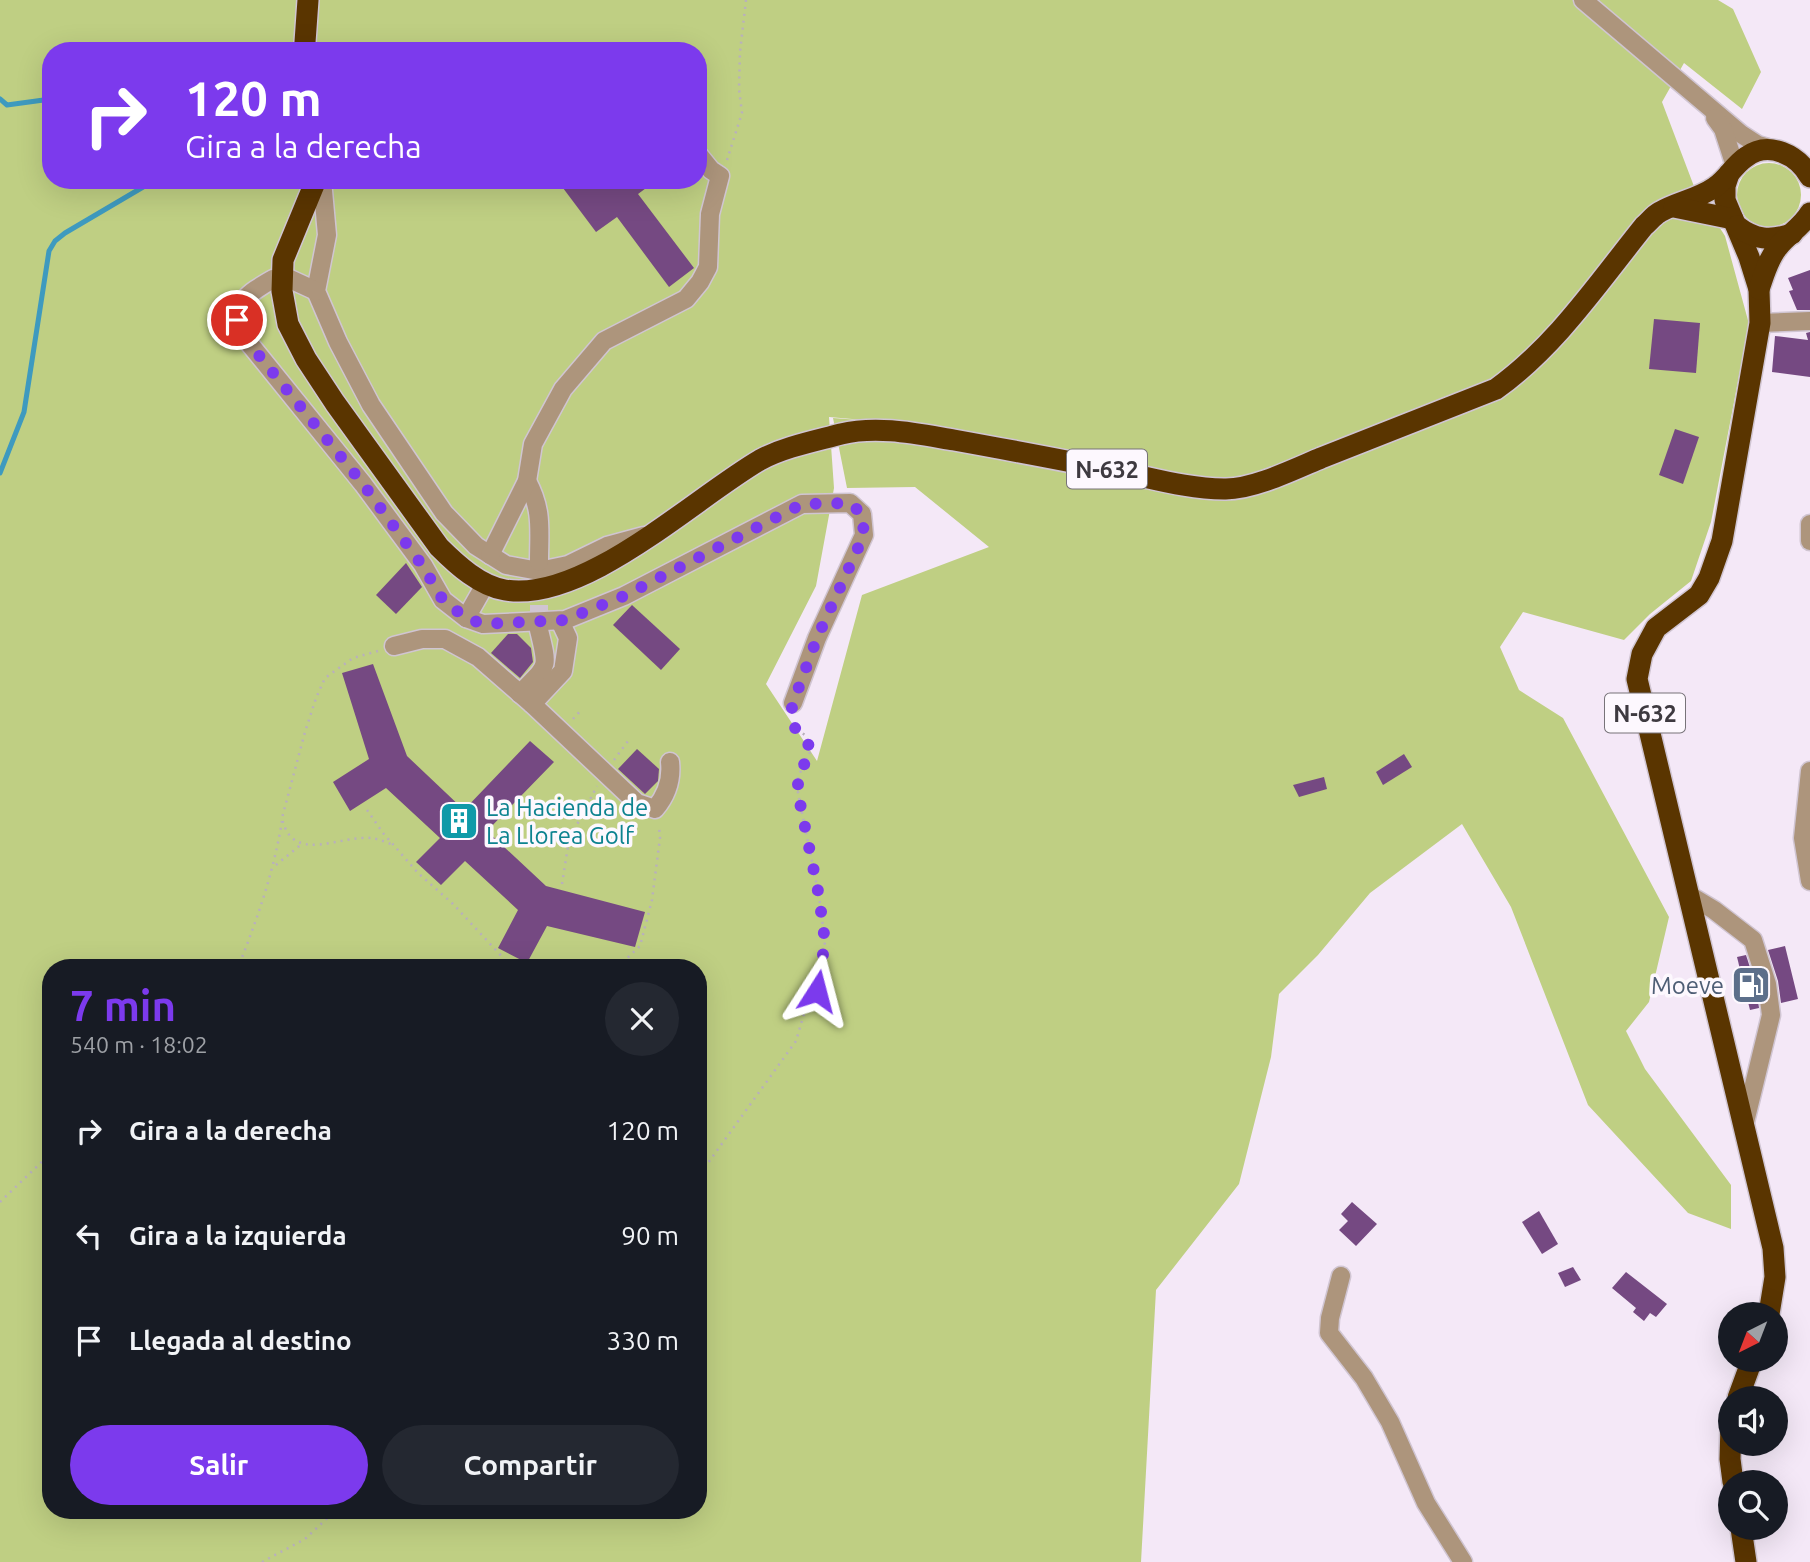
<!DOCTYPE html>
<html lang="es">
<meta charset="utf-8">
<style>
:root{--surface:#171b24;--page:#242831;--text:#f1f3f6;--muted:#9ea1a6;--accent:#7c3aed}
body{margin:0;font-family:Ubuntu,sans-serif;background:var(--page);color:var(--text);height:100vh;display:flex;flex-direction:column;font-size:26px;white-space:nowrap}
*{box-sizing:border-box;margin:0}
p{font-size:23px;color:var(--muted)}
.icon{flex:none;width:38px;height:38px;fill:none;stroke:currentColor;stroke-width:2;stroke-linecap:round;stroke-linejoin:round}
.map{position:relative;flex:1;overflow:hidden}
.details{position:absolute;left:42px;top:959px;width:665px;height:560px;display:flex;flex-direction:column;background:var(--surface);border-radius:28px;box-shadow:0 7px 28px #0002}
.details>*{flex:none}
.guide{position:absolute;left:42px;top:42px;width:665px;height:147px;border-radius:28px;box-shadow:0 7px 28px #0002;background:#7c3aed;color:#fff;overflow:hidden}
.needle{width:46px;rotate:222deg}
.fabs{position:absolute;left:1718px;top:1302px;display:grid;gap:14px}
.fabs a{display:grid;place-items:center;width:70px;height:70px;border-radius:50%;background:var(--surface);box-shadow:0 7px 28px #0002;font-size:35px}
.pin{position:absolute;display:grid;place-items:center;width:60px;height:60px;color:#fff;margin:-30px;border:4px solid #fff;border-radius:50%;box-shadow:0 2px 7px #0007}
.me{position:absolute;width:77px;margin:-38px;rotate:9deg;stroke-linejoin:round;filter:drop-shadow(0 0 5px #0008)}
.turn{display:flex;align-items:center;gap:24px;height:147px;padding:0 28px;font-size:32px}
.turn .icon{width:91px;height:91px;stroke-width:2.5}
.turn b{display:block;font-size:49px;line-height:60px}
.round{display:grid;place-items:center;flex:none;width:74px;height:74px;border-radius:37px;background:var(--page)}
.overview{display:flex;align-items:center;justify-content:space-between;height:119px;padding:0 28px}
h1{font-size:42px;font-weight:600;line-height:52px;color:var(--accent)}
.action{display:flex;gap:14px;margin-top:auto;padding:14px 28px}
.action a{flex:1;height:80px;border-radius:42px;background:var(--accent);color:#fff;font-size:28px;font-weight:600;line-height:80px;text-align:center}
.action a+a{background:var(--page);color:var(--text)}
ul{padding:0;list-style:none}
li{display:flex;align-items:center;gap:21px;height:105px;padding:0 28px}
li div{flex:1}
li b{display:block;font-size:26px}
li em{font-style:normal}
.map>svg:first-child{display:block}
.green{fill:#bfcf83;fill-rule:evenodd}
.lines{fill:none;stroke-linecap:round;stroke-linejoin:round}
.stream{stroke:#3e9abf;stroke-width:5}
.building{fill:#754982}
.minor-tunnel{stroke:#d0c5d2;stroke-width:18;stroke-dasharray:18 9;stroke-linecap:butt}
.minor-casing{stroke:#d0c5d2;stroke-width:21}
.highway-casing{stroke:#d0c5d2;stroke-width:24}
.path{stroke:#b9b0bc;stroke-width:2.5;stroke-dasharray:2 5;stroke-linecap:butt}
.minor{stroke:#ad957c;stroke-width:18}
.highway{stroke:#5a3500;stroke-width:21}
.route{stroke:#7c3aed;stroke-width:12;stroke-dasharray:0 21.6}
.labels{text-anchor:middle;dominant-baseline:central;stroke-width:7;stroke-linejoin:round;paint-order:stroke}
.shield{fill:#fdf8fe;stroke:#777379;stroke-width:2}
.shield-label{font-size:23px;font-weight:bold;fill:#3e3a40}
.culture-label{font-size:24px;fill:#0d838f;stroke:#fdf8fe;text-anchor:start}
.service-label{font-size:24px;fill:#4e5e75;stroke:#fdf8fe;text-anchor:end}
</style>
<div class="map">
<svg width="1810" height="1562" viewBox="0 0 1810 1562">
<rect width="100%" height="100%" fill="#f4e8f7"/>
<g class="green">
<path d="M0,0H1718L1733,9L1761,72L1742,109L1684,63L1662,102L1695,189L1725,236L1749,324L1711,522L1691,581L1650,614L1624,640L1523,612L1500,647L1519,690L1563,718L1669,917L1649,1002L1626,1031L1645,1069L1731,1185V1229L1688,1213L1588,1105L1511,907L1462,824L1370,893L1318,955L1279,994L1271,1057L1239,1184L1156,1290L1141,1562H0ZM51,51H698V180H51ZM829,417L898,423L833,418L847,488L915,487L989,547L862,595L817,761L766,684L816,586L834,488ZM51,968H698V1510H51Z"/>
<circle cx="1769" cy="195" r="32"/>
</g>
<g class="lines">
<g class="stream">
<polyline points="0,99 7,105 51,99"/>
<polyline points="0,473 24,412 49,251 55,241 65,233 155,180"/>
</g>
</g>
<g class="building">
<polygon points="557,180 657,180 638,194 694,268 669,287 617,217 596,232"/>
<polygon points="1810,270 1810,310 1797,310 1789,291 1793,290 1788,278"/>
<polygon points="1654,319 1700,323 1696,373 1649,369"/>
<polygon points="1810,332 1810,377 1772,372 1775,336 1808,340 1806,333"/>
<polygon points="1675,429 1699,437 1683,484 1659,475"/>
<polygon points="406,563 422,587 396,614 376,595"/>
<polygon points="632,605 680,649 661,670 613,625"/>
<polygon points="508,634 517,634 531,648 533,662 520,678 491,653"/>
<polygon points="373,664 407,756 464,810 530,741 554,762 487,831 546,886 645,912 635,947 547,926 527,963 498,948 518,910 465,861 441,885 416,862 440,838 386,788 350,811 333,782 369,759 342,673"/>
<polygon points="637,749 659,769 658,781 645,794 618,769"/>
<polygon points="1404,754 1412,767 1383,785 1376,772"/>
<polygon points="1324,777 1327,789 1299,797 1293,785"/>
<polygon points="1785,946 1798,999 1781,1003 1778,981 1768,950"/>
<polygon points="1746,955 1756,986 1759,1008 1750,1010 1737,957"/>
<polygon points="1352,1202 1377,1224 1356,1246 1339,1230 1348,1221 1341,1214"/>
<polygon points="1539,1211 1558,1244 1542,1254 1522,1222"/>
<polygon points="1573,1267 1581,1280 1565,1287 1558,1273"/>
<polygon points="1626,1272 1667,1304 1656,1317 1650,1313 1644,1321 1633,1312 1636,1308 1612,1288"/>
</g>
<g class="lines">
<polyline class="minor-tunnel" points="539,578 539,630"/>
<g class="minor-casing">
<g id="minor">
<polyline points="1583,0 1741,134 1758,145 1775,150"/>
<polyline points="1715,118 1723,129 1735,166"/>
<polyline points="322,180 327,235 316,291 338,342 371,405 444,513 476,546 506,565 539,571 568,565 607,546 644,536"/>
<path d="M273,279C249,293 232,302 240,332L363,484L423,565L443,600L466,618L483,624L565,620L624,596L802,504L850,503L862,514L864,535L817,638L793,703"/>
<polyline points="290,279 316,291"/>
<polyline points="1760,323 1810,321"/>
<path d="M527,481C543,511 539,529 539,562"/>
<polyline points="1810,524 1810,541"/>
<polyline points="490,555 527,481 533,444 563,389 604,341 686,299 700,282 708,267 710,214 720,176 711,170 698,154"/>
<polyline points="466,618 486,583"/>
<path d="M394,646L422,639H445L478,657L532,704L637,803L655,809C667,795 672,780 670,762"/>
<path d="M520,694C548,664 549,671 539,630"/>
<polyline points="532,704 563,671 568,638 560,621"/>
<polyline points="1810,771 1803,838 1810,881"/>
<polyline points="1689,895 1714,910 1753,940 1767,984 1771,1015 1744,1126"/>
<polyline points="1341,1276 1330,1318 1329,1333 1364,1378 1390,1422 1426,1503 1463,1562"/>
</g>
</g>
<g class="highway-casing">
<g id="highway">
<polyline points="306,51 305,42 308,0"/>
<polyline points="1729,174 1725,186 1725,200 1749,257 1759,289 1760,323 1722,541 1709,578 1699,595 1656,628 1642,654 1637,679 1773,1248 1775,1277 1769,1314"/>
<path d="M316,180L283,260L282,291L288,324L306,359L335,403L439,547C457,565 480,586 505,590C584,603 693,499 760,460C784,447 815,441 841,434C878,425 918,434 954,440C1009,450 1063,460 1117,471C1152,478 1188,489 1224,489C1252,490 1295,469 1321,458C1380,435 1438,412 1496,389C1556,346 1598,283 1644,226C1649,222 1654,215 1660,212C1677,202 1698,199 1715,187C1727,179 1734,165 1746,157C1769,140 1798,155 1810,177"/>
<polyline points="1674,207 1733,219"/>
<path d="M1737,226C1755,240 1770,241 1792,234"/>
<path d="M1759,289C1764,275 1768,259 1778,247C1788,234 1802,227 1810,213"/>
<polyline points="1738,1398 1752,1360"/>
<polyline points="1731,1425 1730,1459 1733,1482"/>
<polyline points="1741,1528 1746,1562"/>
</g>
</g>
<g class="path">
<polyline points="727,160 742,113 739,89 740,52 746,0"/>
<path d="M378,651L353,658L325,678L316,698L305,732L282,818C292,865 339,835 372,838C379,839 387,843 394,845"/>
<polyline points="573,719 582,709"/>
<polyline points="614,760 628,741"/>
<polyline points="367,810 383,833 418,873 453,904 506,961 519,968"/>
<polyline points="276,865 303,843"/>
<polyline points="562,884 569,840 597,786"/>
<path d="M234,968L241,960C259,914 274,870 282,821"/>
<polyline points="610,968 622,963 640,946 652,900 660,838 659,826"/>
<polyline points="698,1180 708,1163 796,1041 809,997 817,991 825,942 819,896 798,793 798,777 811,750 805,735 795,728 791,720"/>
<polyline points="0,1202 51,1153"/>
<polyline points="262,1562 305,1539 336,1510"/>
</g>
<use href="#minor" class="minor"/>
<use href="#highway" class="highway"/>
</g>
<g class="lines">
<polyline class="route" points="237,320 240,332 363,484 422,565 443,600 466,618 483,624 565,620 624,596 802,504 850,503 862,514 864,535 817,638 793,703 790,717 795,728 804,736 811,750 798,777 798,793 819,896 825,942 817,991"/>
</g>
<defs>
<g id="building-square" transform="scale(2.0125)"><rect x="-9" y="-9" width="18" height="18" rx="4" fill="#0f9aa8" stroke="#fdf8fe"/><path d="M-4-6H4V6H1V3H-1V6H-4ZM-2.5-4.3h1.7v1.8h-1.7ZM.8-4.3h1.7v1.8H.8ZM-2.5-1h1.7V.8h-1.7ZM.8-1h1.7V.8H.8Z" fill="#fff"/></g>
<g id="fuel-square" transform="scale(2.0125)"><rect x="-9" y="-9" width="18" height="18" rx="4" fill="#5c6f8a" stroke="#fdf8fe"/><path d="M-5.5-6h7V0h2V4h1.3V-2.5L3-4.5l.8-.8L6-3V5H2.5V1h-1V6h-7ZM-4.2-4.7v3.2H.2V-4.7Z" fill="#fff"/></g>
</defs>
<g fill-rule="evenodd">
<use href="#building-square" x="459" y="821"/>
<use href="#fuel-square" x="1751" y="985"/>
</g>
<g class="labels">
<g class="shield">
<rect x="1067" y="449.5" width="80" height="39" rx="5"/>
<rect x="1605" y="693.5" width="80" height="39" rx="5"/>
</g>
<g class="shield-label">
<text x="1107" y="469">N-632</text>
<text x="1645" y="713">N-632</text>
</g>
<g class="culture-label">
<text x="486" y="807">La Hacienda de<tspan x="486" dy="28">La Llorea Golf</tspan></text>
</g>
<g class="service-label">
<text x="1724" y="985">Moeve</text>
</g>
</g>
</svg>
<div class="fabs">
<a><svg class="needle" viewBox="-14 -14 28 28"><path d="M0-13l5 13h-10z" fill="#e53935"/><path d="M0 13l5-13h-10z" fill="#9ea1a6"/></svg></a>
<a><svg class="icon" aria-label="sound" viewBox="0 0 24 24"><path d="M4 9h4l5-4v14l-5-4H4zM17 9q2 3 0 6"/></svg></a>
<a><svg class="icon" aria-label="search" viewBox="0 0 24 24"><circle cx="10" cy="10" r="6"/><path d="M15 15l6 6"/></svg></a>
</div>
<div class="pin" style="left:237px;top:320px;background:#d93025"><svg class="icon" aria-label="arrive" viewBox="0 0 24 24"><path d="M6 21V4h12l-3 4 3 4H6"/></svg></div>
<svg class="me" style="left:817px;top:991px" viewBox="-20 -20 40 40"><path d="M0-17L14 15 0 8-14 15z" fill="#7c3aed" stroke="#fff" stroke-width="4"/></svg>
<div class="guide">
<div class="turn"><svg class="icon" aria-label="right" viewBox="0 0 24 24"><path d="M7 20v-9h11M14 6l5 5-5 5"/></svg><div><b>120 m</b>Gira a la derecha</div></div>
</div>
<section class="details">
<div class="overview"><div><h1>7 min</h1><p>540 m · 18:02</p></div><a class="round"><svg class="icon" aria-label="close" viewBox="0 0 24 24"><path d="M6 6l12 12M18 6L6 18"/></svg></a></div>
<ul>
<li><svg class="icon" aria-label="right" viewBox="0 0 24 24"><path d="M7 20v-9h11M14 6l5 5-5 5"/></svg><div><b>Gira a la derecha</b></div><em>120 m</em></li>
<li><svg class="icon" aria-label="left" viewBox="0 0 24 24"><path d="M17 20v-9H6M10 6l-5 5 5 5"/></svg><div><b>Gira a la izquierda</b></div><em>90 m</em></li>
<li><svg class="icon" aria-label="arrive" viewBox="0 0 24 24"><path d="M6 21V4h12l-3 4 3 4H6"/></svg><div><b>Llegada al destino</b></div><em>330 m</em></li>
</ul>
<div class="action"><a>Salir</a><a>Compartir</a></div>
</section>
</div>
